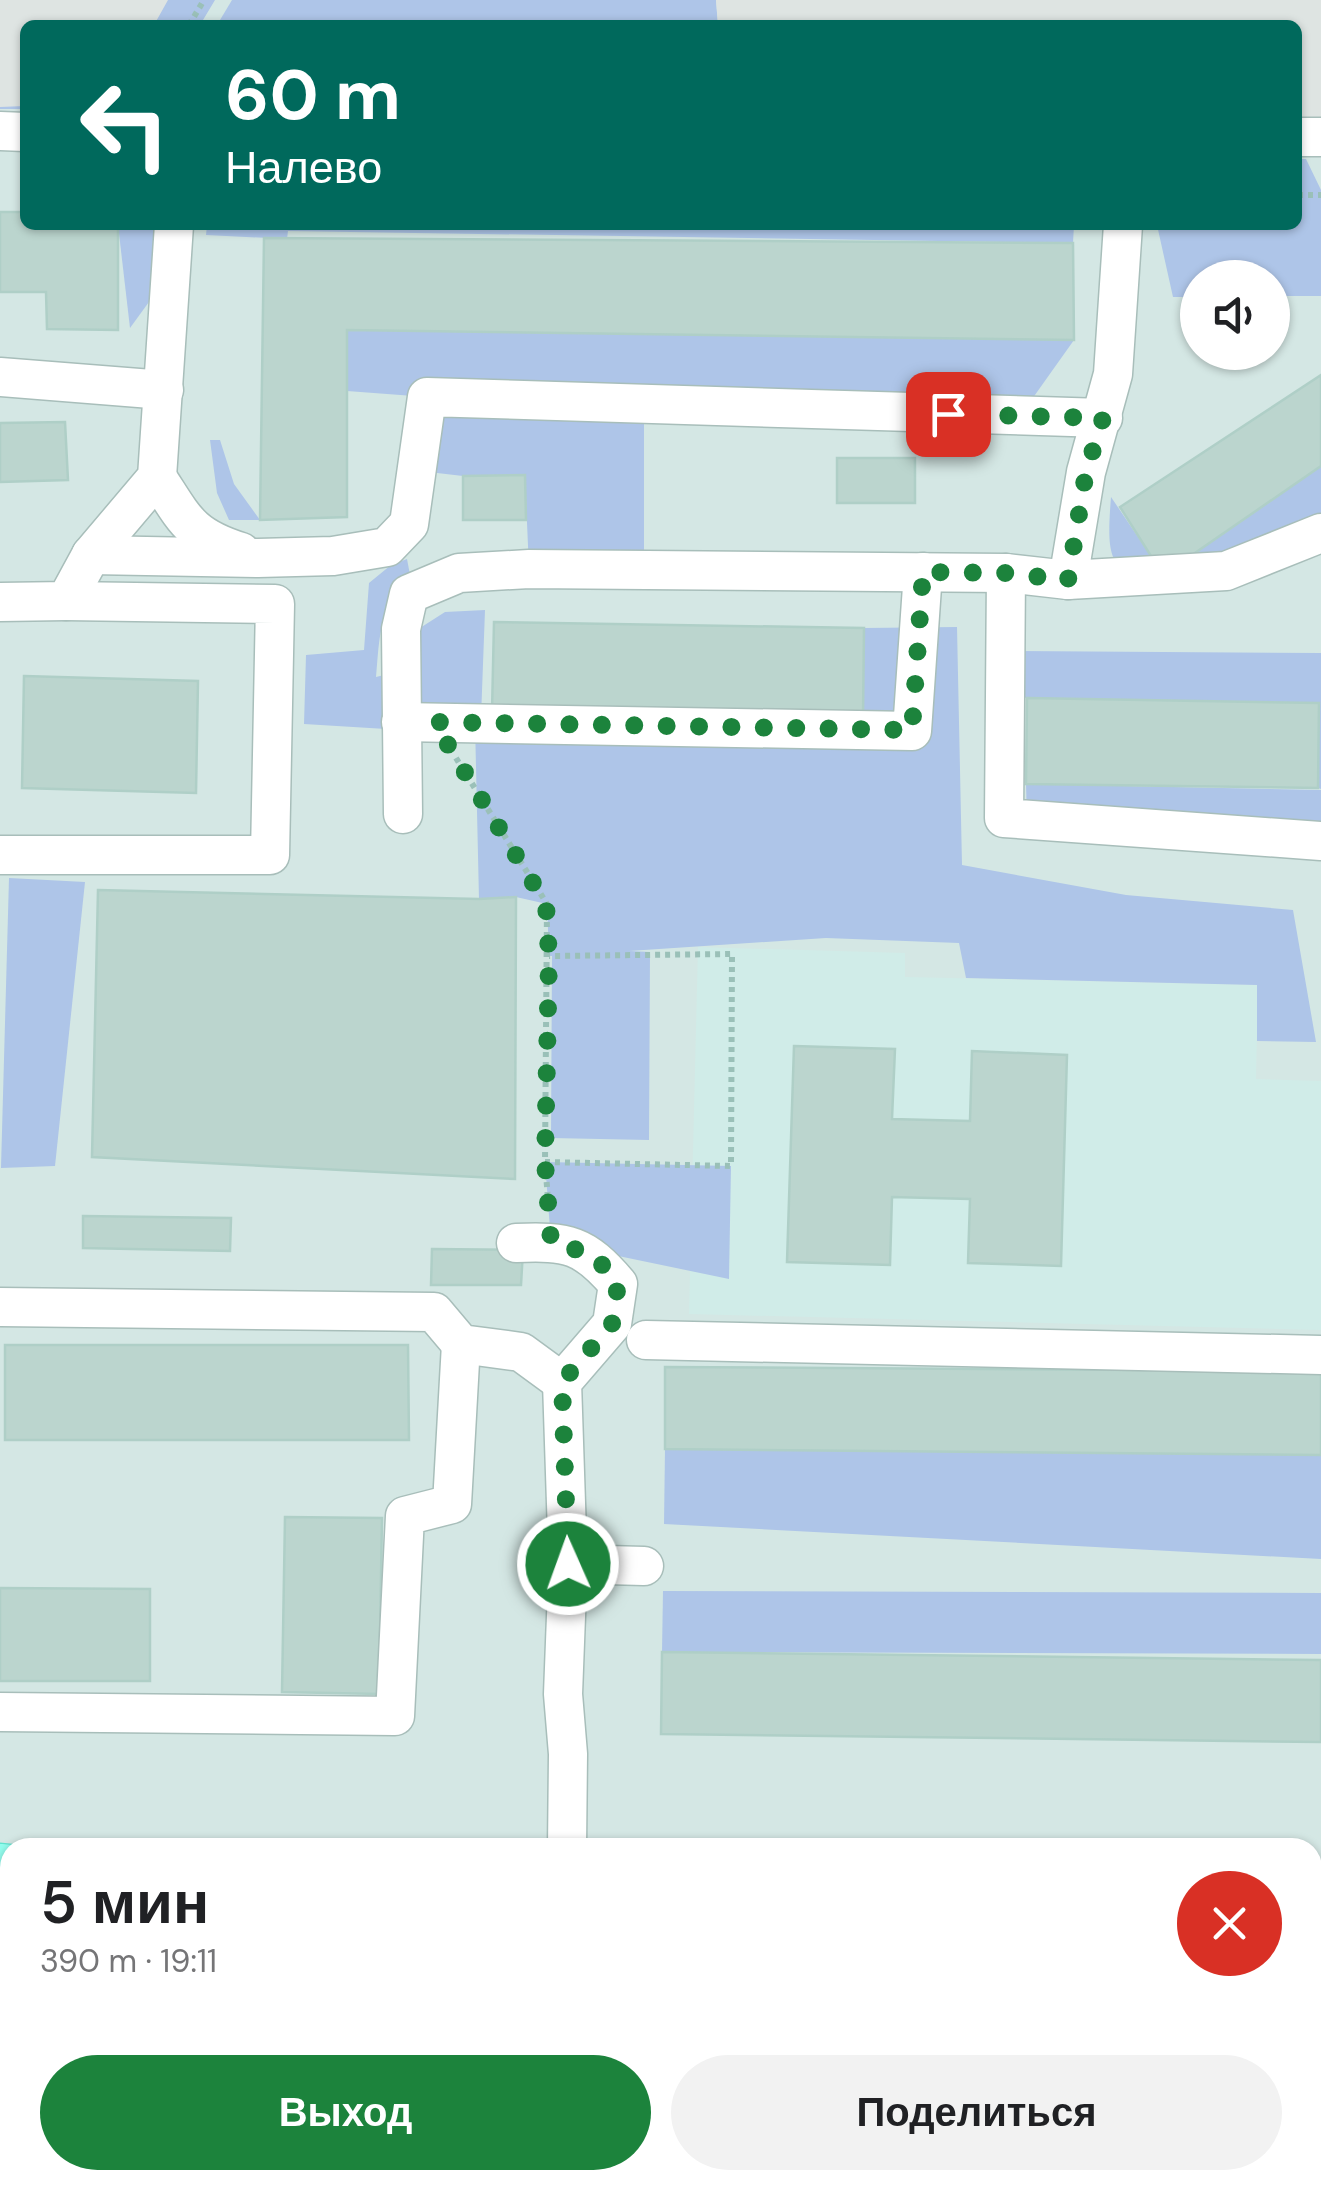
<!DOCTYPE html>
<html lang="ru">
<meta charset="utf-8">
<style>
:root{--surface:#fff;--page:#f2f2f2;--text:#202124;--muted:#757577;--accent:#1c833c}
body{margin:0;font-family:"DM Sans",sans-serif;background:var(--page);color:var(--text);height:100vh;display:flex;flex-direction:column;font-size:38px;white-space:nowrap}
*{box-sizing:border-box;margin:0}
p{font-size:32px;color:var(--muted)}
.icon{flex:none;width:55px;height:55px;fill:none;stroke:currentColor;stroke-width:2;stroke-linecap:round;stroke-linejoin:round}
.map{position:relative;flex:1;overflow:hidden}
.drawer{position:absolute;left:0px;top:1838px;width:1322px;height:352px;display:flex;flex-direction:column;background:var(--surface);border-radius:30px 30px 0 0;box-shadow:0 2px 8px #0004}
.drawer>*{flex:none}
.top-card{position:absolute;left:20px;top:20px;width:1282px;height:210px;border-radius:15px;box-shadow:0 2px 8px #0004;background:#00695c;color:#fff;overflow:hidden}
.fabs{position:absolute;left:1180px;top:260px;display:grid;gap:20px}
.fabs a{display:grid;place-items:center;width:110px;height:110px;border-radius:50%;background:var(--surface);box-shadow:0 2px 8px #0004;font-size:50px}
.pin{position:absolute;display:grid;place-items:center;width:85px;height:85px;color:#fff;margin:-42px;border-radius:20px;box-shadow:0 5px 15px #0006}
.me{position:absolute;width:110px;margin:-55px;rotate:358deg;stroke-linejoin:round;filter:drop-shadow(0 0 8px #0008)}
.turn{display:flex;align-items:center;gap:35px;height:210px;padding:0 40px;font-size:45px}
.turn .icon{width:130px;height:130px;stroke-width:2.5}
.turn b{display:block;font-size:70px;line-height:85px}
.round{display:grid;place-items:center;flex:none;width:105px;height:105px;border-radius:52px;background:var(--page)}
.summary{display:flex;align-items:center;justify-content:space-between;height:170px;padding:0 40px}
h1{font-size:60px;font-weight:600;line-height:75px}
.button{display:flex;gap:20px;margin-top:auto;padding:20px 40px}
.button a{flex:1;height:115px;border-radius:60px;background:var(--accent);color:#fff;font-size:40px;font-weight:600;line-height:115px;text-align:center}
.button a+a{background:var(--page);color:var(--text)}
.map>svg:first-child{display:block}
.residential{fill:#d4e7e4;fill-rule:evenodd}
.education{fill:#d0ece8}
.green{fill:#aec5e8}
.parking{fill:#dee4e2}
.building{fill:#bbd5ce;stroke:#afcfc7;stroke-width:2.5}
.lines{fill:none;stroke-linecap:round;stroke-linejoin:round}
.minor-casing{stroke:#a8beba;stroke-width:41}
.major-casing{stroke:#63e4d0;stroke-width:51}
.path{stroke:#9ac0b8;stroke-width:6;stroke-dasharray:5 5;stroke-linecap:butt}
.minor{stroke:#fff;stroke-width:38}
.major{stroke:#94feef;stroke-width:48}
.route{stroke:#1c833c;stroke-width:18;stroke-dasharray:0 32.4}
</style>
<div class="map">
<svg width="1321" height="2188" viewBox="0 0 1321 2188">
<rect width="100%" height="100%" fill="#e6f3f1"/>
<g class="residential">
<path d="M0,0H1321V1888H1313L1312,1848H10L0,1863ZM25,25H1298V225H25ZM1198,278H1272V352H1198Z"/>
<polygon points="0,1896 10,1897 10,2180 1312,2180 1313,1920 1321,1920 1321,2188 0,2188"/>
</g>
<polygon class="education" points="698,947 905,953 905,977 1258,985 1256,1079 1321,1081 1321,1330 689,1314"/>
<g class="green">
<polygon points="0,0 215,0 200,25 25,25 25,109 0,109"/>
<polygon points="232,0 716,0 718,25 217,25"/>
<polygon points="1298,159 1306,159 1321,190 1321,296 1273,296 1272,278 1198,278 1197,297 1173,297 1157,225 1298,225"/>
<polygon points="118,225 168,225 154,295 130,328"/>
<polygon points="207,225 287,225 288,229 291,225 1074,225 1073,243 288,231 287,239 206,235"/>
<polygon points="347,330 1074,340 1020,416 644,404 644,570 529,569 525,476 463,476 420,471 427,397 347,391"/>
<polygon points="210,440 220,440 234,484 260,520 229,520 217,493"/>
<path d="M1321,466V519L1235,567L1164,575L1181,592C1112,570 1105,573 1111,497L1163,574Z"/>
<path d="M407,559L411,580C378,611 380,634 376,677L384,675L386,729L304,724L306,655L364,650L369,583L391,565Z"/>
<polygon points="485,610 481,718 863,717 864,628 957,627 962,865 1126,895 1293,910 1316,1042 1257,1041 1257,985 966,978 959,943 826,938 629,951 650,952 649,1140 551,1138 552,956 549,956 547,904 516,897 479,899 475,723 422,721 420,628 445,612"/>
<polygon points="1006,651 1321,653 1321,789 1318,788 1318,703 1027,698 1006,694"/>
<polygon points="1026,784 1321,790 1321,844 1027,819"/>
<polygon points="9,878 85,882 55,1166 1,1168"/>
<polygon points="545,1162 731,1166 729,1279 551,1242"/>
<polygon points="665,1449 1321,1455 1321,1559 664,1524"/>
<polygon points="663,1591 1321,1593 1321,1654 662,1652"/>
</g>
<g class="parking">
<polygon points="0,0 168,0 154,25 25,25 25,106 0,107"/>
<polygon points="716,0 1321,0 1321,137 1298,137 1298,25 718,25"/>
</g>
<g class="building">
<polygon points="0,212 25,212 25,225 118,225 118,330 47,329 46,292 0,292"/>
<polygon points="264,238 1073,243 1074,340 347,330 347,517 260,520"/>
<polygon points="1321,375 1321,466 1163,575 1120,507"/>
<polygon points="65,422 68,480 0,482 0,423"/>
<rect x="837" y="458" width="78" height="45"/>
<polygon points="525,475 526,520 463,520 463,476"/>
<polygon points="494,622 864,628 863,718 492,712"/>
<polygon points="24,676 198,681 196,793 22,788"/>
<polygon points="1027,698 1319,703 1318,788 1026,784"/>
<polygon points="98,890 479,899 516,897 515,1179 92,1157"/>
<polygon points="794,1046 895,1049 892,1119 970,1121 972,1051 1067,1055 1061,1266 968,1263 970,1199 892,1197 890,1265 787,1262"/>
<polygon points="83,1216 231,1218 230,1251 83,1248"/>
<polygon points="432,1249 523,1250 521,1285 431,1285"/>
<polygon points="5,1345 408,1345 409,1440 5,1440"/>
<polygon points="665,1367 1321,1371 1321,1455 665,1449"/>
<polygon points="285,1517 382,1518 379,1694 282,1692"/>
<polygon points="0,1588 150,1589 150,1681 0,1681"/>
<polygon points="662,1652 1321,1660 1321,1742 661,1734"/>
<polygon points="1035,2180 1115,2180 1116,2188 1035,2188"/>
</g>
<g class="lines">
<g class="minor-casing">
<g id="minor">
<polyline points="0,131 25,132"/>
<polyline points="1298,137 1321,137"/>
<polyline points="1123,225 1113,374 1086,472 1068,580 1226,571 1321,533"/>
<polyline points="0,377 164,390"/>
<path d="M157,477C185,520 190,536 241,552"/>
<polyline points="91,555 258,558 333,556 387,547 409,524 427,397 1103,418"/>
<polyline points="1006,573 1004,818 1321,841"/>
<polyline points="0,602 66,601 91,555 157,477 174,225"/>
<polyline points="401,722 912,731 923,572"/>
<polyline points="403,814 401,629 409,594 459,573 529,569 1006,573 1068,580"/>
<polyline points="0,855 270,855 275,604 66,601"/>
<path d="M516,1243C568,1241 584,1244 618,1284L612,1324L562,1382L568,1564L563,1694L568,1754L567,1848"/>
<polyline points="0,1307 434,1312 461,1344 521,1352 562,1382"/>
<polyline points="646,1340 1321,1355"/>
<polyline points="568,1564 644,1566"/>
<polyline points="0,1712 395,1716 405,1516 452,1504 461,1344"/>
<polyline points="213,2180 213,2188"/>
<polyline points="947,2188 947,2180"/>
</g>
</g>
<g class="major-casing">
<g id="major">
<polyline points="0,1868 10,1869"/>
<polyline points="1312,1891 1321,1891"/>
</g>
</g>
<g class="path">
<polyline points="189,25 204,0"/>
<polyline points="1298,195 1321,195"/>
<polyline points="456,758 547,904 545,1162 731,1166 732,954 549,956"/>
<polyline points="545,1162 549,1211"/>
</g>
<use href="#minor" class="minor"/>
<use href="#major" class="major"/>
</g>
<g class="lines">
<polyline class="route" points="568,1564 562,1382 612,1324 618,1284 594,1255 551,1242 545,1162 549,956 546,904 434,722 912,730 923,572 1006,573 1068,580 1086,472 1103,418 948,414"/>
</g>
</svg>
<div class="fabs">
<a><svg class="icon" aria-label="sound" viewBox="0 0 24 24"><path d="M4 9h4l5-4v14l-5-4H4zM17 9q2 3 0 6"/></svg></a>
</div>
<div class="pin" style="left:948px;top:414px;background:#d93025"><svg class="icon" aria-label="arrive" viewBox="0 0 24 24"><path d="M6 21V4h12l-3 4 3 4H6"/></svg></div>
<svg class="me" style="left:568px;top:1564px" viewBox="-20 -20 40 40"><circle r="17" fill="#1c833c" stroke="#fff" stroke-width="3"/><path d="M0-11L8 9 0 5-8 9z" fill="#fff"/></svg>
<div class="top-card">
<div class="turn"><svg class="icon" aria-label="left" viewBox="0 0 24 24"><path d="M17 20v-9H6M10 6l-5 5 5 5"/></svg><div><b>60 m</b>Налево</div></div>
</div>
<section class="drawer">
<div class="summary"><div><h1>5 мин</h1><p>390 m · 19:11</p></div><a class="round" style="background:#d93025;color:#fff"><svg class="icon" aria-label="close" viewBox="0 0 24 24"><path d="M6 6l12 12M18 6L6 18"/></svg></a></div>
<div class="button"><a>Выход</a><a>Поделиться</a></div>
</section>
</div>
